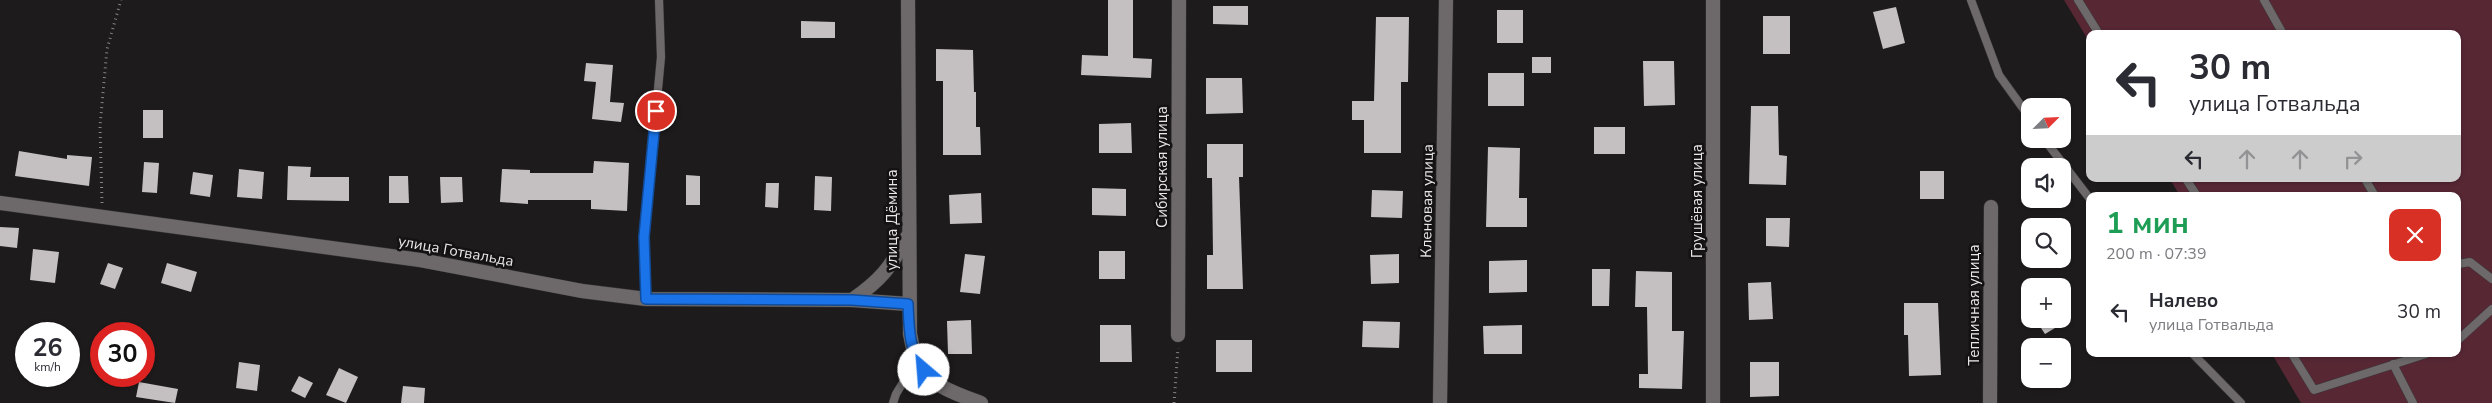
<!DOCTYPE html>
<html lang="ru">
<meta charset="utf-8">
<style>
:root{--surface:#fff;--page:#f2f2f3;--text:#2b2b33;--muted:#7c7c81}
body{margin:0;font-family:"Nunito Sans",sans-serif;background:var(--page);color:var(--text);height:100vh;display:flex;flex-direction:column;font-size:19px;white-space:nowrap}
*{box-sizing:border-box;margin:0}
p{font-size:16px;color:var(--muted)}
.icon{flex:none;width:28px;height:28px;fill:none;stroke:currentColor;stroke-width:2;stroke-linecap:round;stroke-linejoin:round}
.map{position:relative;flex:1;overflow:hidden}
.side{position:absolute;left:2086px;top:192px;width:375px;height:165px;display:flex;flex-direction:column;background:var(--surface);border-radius:10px;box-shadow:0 1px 4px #0004}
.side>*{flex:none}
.hud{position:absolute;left:2086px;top:30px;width:375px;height:152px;border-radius:10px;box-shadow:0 1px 4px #0004;background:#fff;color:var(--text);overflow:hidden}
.needle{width:32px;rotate:66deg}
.tools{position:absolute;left:2021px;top:98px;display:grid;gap:10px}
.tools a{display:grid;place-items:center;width:50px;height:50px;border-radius:10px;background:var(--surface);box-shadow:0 1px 4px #0004;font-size:25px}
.speed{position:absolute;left:15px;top:322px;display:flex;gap:10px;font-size:25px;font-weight:700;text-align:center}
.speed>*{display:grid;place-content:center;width:65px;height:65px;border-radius:50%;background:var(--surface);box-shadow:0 1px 4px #0004;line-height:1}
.speed small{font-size:12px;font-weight:400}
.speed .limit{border:8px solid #d22;background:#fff;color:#111}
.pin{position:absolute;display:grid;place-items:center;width:42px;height:42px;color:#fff;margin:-21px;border:2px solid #fff;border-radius:50%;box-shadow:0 1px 5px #0007}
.me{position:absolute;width:55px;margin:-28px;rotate:333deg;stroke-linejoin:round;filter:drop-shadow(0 0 4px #0008)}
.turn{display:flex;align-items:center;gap:18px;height:105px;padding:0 20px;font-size:22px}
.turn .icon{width:65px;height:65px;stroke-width:2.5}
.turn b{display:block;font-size:35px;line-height:42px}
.lanes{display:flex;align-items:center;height:48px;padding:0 20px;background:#0003;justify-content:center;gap:25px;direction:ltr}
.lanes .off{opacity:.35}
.round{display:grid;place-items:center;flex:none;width:52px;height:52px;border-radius:10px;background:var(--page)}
.summary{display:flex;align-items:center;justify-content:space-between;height:85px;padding:0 20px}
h1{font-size:30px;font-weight:700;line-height:38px;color:#1e9e55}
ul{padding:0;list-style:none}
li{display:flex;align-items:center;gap:15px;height:70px;padding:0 20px}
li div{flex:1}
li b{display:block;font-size:19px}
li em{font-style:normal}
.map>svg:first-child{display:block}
.green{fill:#572734}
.building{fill:#c4c0c1}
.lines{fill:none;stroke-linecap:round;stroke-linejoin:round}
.service-casing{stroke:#3a3838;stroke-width:9}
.minor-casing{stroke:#3a3838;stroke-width:15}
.path{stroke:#868484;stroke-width:3;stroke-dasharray:1 4;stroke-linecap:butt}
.service{stroke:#6d696a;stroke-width:8}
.minor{stroke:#6d696a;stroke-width:14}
.route-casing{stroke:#114b97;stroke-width:12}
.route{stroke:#1a73e8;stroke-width:9}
.labels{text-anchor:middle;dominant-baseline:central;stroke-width:5;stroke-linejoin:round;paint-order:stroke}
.street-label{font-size:15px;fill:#e9e7e7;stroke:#151213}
</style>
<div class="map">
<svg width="2492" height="403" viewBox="0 0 2492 403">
<rect width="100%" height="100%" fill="#1e1b1c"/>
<polygon class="green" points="2064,0 2492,0 2492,403 2301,403 2272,354 2458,354 2458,196 2180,196 2170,179 2458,179 2458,34 2090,34 2090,43"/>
<g class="building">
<polygon points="1108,0 1133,0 1133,58 1152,59 1151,78 1081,75 1082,55 1108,56"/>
<polygon points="1213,6 1248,6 1248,25 1213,24"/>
<polygon points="1896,7 1905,43 1883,49 1873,12"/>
<rect x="1497" y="10" width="26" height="33"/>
<rect x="1763" y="16" width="27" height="38"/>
<polygon points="1376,17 1409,17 1408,82 1401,82 1401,153 1364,153 1364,120 1352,120 1352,101 1374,101"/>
<polygon points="801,21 835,22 835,38 801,38"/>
<polygon points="936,49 973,50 974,92 976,92 976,127 980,127 981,155 943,155 943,81 936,81"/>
<rect x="1532" y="57" width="19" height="16"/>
<polygon points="1643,61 1674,61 1675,105 1644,106"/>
<polygon points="586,63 613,65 610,102 624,103 621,122 592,119 596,82 584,81"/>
<rect x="1488" y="73" width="36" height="33"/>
<polygon points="1206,78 1242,78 1243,113 1206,114"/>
<polygon points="1751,106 1778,106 1779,155 1787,156 1786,185 1749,184"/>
<rect x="143" y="110" width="20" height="28"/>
<polygon points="1131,123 1132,153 1099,153 1099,124"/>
<rect x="1594" y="127" width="31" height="27"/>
<polygon points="1207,144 1243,144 1243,177 1239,177 1243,289 1207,289 1207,255 1213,255 1212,178 1207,178"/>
<polygon points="1488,147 1520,148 1519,198 1527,198 1527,227 1486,227"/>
<polygon points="19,151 67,159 67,155 92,157 89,186 15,176"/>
<polygon points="594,161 629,163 627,211 591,209 591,200 528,200 528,204 500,202 502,169 530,170 530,173 593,173"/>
<polygon points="144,162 159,163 157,193 142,192"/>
<polygon points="288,166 311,167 310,177 349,177 349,201 287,200"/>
<polygon points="239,169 264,172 262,199 237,197"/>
<rect x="1920" y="171" width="24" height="28"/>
<polygon points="193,172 213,175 210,197 190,194"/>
<polygon points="686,175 700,176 700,205 686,205"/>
<polygon points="389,176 408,176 409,203 389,203"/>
<polygon points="815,176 832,177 831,211 814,210"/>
<polygon points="440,177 462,177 463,202 441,203"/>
<polygon points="766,183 779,183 778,208 765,207"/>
<polygon points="1092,188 1126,189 1126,216 1092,215"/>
<polygon points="1372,190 1403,191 1402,218 1371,217"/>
<polygon points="981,193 982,223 950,224 949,195"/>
<polygon points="1766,218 1790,218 1789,247 1766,246"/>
<polygon points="0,227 19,228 17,248 0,246"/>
<polygon points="33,249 59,252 55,283 30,280"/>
<rect x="1099" y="251" width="26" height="28"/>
<polygon points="965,254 985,256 980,294 960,292"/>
<polygon points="1399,254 1399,283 1371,284 1370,255"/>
<polygon points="1527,260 1527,292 1489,293 1489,261"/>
<polygon points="108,263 123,268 115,289 100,284"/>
<polygon points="167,263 197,272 191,292 161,283"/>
<polygon points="1592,269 1610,269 1609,306 1592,306"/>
<polygon points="1636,271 1672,272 1672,331 1684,331 1682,389 1639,388 1639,374 1648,374 1647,307 1635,307"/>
<polygon points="1771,282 1773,319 1749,320 1748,283"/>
<polygon points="1904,303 1938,303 1941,375 1909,376 1908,335 1904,335"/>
<polygon points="2035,319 2070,319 2045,334"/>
<polygon points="971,320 972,354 948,354 947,321"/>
<polygon points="1363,321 1400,322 1399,348 1362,347"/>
<polygon points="1100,325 1131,325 1132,362 1100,362"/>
<polygon points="1522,325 1522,354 1484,354 1483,326"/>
<rect x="1216" y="340" width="36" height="32"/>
<polygon points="239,362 260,365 257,391 236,388"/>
<polygon points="1750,362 1779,362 1779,396 1750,397"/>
<polygon points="339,368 358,377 346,403 326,395"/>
<polygon points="299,376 313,383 305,398 291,391"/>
<polygon points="139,382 178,389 175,403 136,397"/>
<polygon points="403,386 425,388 424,403 401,403"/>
</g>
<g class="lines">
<g class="service-casing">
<g id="service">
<polyline points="1971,0 1999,75 2030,118"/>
<polyline points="2078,0 2099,34"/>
<polyline points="2264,0 2283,34"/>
<polyline points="2044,139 2090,199"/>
<polyline points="2186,179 2197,196"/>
<polyline points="2365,179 2375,196"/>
<polyline points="2458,264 2470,262 2492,279"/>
<polyline points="646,299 644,237 661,57 659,0"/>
<polyline points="2458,340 2492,309"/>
<polyline points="2193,354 2241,403"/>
<polyline points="2292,354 2314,390 2426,354"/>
<polyline points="2393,364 2413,403"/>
<polyline points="893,403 896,394 916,361"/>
</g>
</g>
<g class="minor-casing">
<g id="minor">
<path d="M908,0L910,334C912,342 913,353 917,361C929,386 957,394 981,403"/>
<polyline points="0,203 420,260 582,291 646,299 852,300 908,304"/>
<path d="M852,300C881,280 890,268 907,237"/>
<polyline points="1178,335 1179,0"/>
<polyline points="1440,403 1446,0"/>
<polyline points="1713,403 1713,0"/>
<polyline points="1990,403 1991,207"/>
</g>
</g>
<g class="path">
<polyline points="102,203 100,126 107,49 121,0"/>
<polyline points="1174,403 1178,348"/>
</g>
<use href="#service" class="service"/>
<use href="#minor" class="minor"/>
</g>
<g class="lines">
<g class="route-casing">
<path id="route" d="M656,111L644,237L646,299L852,300L908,304C909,327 909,352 924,370"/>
</g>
<use href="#route" class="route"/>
</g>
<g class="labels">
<g class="street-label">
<text transform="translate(1162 167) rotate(-90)">Сибирская улица</text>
<text transform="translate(1427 201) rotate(-89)">Кленовая улица</text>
<text transform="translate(1697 201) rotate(-90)">Грушёвая улица</text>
<text transform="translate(892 220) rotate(-90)">улица Дёмина</text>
<text transform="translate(456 251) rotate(10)">улица Готвальда</text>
<text transform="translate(1974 305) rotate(-90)">Тепличная улица</text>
</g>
</g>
</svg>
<div class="tools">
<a><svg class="needle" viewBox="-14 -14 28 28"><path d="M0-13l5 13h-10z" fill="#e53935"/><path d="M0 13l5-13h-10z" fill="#7c7c81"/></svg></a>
<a><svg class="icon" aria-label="sound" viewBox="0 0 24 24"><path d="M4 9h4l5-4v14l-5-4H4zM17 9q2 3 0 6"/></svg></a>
<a><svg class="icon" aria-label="search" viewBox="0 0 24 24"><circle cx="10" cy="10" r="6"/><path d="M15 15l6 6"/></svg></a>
<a>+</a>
<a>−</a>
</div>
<div class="speed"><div>26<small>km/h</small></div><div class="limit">30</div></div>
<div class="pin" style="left:656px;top:111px;background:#d93025"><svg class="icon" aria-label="arrive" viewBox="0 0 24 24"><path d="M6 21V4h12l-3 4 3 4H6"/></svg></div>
<svg class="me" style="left:924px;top:370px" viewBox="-20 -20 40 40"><circle r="19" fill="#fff"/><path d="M0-13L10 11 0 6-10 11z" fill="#1a73e8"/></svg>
<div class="hud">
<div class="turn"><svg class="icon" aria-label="left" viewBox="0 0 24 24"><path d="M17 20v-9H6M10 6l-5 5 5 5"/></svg><div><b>30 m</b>улица Готвальда</div></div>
<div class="lanes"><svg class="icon" aria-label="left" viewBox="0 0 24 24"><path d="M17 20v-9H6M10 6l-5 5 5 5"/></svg><svg class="icon off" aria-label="ahead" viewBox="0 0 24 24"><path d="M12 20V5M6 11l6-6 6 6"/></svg><svg class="icon off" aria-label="ahead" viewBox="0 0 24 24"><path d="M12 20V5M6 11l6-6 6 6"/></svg><svg class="icon off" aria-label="right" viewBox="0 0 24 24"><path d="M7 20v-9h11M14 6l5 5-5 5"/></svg></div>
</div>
<section class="side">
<div class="summary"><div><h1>1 мин</h1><p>200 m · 07:39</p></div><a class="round" style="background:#d93025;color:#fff"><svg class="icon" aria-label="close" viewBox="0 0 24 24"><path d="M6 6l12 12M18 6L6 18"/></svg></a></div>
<ul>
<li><svg class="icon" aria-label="left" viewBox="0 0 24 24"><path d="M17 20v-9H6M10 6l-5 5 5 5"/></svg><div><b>Налево</b><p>улица Готвальда</p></div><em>30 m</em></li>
</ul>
</section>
</div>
